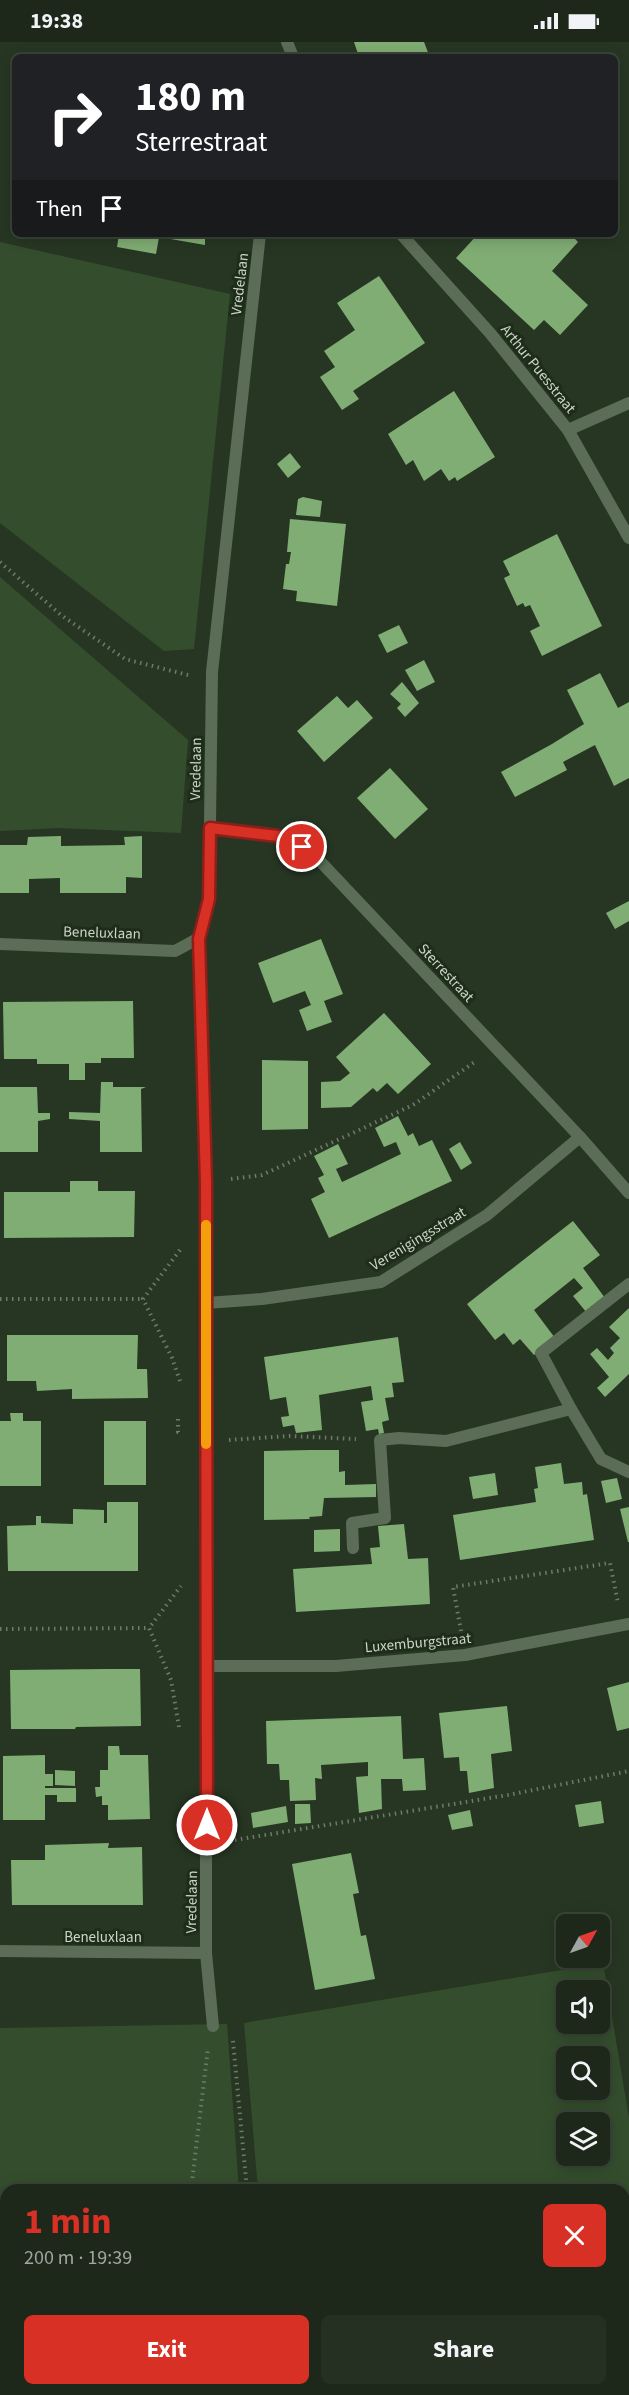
<!DOCTYPE html>
<meta charset="utf-8">
<style>
:root{--surface:#1d281a;--page:#253023;--text:#f1f3f6;--muted:#a0a6a2;--line:#3b4439;--accent:#d93025}
body{margin:0;font-family:"Source Sans 3",sans-serif;background:var(--page);color:var(--text);height:100vh;display:flex;flex-direction:column;font-size:22px;white-space:nowrap}
*{box-sizing:border-box;margin:0}
p{font-size:20px;color:var(--muted)}
.icon{flex:none;width:33px;height:33px;fill:none;stroke:currentColor;stroke-width:2;stroke-linecap:round;stroke-linejoin:round}
.map{position:relative;flex:1;overflow:hidden}
.sheet{position:absolute;left:0px;top:2142px;width:630px;height:212px;display:flex;flex-direction:column;background:var(--surface);border-radius:18px 18px 0 0;box-shadow:0 3px 15px #0003,0 0 0 2px var(--line)}
.sheet>*{flex:none}
.guide{position:absolute;left:12px;top:12px;width:606px;height:183px;border-radius:9px;box-shadow:0 3px 15px #0003,0 0 0 2px var(--line);background:#202124;color:#fff;overflow:hidden}
.needle{width:39px;rotate:50deg}
.controls{position:absolute;left:556px;top:1872px;display:grid;gap:12px}
.controls a{display:grid;place-items:center;width:54px;height:54px;border-radius:9px;background:var(--surface);box-shadow:0 3px 15px #0003,0 0 0 2px var(--line);font-size:30px}
.pin{position:absolute;display:grid;place-items:center;width:51px;height:51px;color:#fff;margin:-26px;border:3px solid #fff;border-radius:50%;box-shadow:0 2px 6px #0007}
.me{position:absolute;width:66px;margin:-33px;rotate:0deg;stroke-linejoin:round;filter:drop-shadow(0 0 4px #0008)}
.turn{display:flex;align-items:center;gap:21px;height:126px;padding:0 24px;font-size:27px}
.turn .icon{width:78px;height:78px;stroke-width:2.5}
.turn b{display:block;font-size:42px;line-height:51px}
.then{display:flex;align-items:center;height:57px;padding:0 24px;background:#0003;gap:12px;font-size:22px}
.round{display:grid;place-items:center;flex:none;width:63px;height:63px;border-radius:9px;background:var(--page)}
.summary{display:flex;align-items:center;justify-content:space-between;height:102px;padding:0 24px}
h1{font-size:36px;font-weight:700;line-height:45px;color:var(--accent)}
.button{display:flex;gap:12px;margin-top:auto;padding:12px 24px}
.button a{flex:1;height:69px;border-radius:9px;background:var(--accent);color:#fff;font-size:24px;font-weight:700;line-height:69px;text-align:center}
.button a+a{background:var(--page);color:var(--text)}
.status{display:flex;justify-content:space-between;align-items:center;height:42px;padding:0 30px;background:var(--surface);direction:ltr}
.status svg{height:16px;fill:currentColor}
.map>svg:first-child{display:block}
.green{fill:#344e2d;fill-rule:evenodd}
.building{fill:#80ad74}
.lines{fill:none;stroke-linecap:round;stroke-linejoin:round}
.path{stroke:#6e7a6a;stroke-width:4;stroke-dasharray:1.5 4.5;stroke-linecap:butt}
.service{stroke:#5b6d56;stroke-width:12}
.minor{stroke:#5b6d56;stroke-width:12}
.tertiary{stroke:#5b6d56;stroke-width:12}
.route-casing{stroke:#8d1f18;stroke-width:15}
.route{stroke:#d93025;stroke-width:10}
.slow{stroke:#f59e0b;stroke-width:10}
.labels{text-anchor:middle;dominant-baseline:central;stroke-width:6;stroke-linejoin:round;paint-order:stroke}
.street-label{font-size:15px;fill:#ccd5c9;stroke:#1e2c1a}
</style>
<div class="status"><b>19:38</b><svg viewBox="0 0 49 12"><path d="M0 12V9h3v3zM5 12V6h3v6zM10 12V3h3v9zM15 12V0h3v12zM26 1h20v11H26zM47 4h2v5h-2z"/></svg></div>
<div class="map">
<svg width="629" height="2353" viewBox="0 0 629 2353">
<rect width="100%" height="100%" fill="#273623"/>
<g class="green">
<polygon points="0,200 230,252 194,607 164,609 0,481"/>
<polygon points="0,535 188,698 181,791 58,786 0,789"/>
<path d="M603,1921L629,2076V2350L611,2353H273V2348H624V2148H258L244,1981ZM567,1948H600V1982H567ZM567,2014H600V2048H567ZM567,2080H600V2114H567Z"/>
<polygon points="227,1982 239,2148 6,2148 6,2348 258,2348 258,2353 0,2353 0,1986"/>
</g>
<g class="building">
<polygon points="354,0 424,0 429,13 433,12 435,15 359,15"/>
<polygon points="119,192 205,192 205,203 159,195 156,212 117,205"/>
<polygon points="478,192 546,192 549,195 552,192 570,192 578,200 552,229 588,263 560,293 544,278 534,288 456,216"/>
<polygon points="379,234 425,301 353,349 359,357 342,368 320,335 335,325 324,309 355,288 337,261"/>
<polygon points="454,349 495,415 457,439 455,435 449,439 441,427 424,439 413,418 406,423 388,392"/>
<polygon points="290,411 301,425 288,436 277,422"/>
<polygon points="303,455 322,459 320,475 296,473 298,457"/>
<polygon points="290,477 346,482 337,564 296,559 297,549 283,547 286,522 289,522 291,510 287,510"/>
<polygon points="557,492 602,584 542,614 530,589 540,584 530,563 525,565 523,561 517,564 504,536 510,533 503,519"/>
<polygon points="399,583 408,601 387,611 378,593"/>
<polygon points="424,618 435,640 417,649 405,628"/>
<polygon points="600,631 618,666 629,660 629,736 614,744 595,703 563,720 567,728 515,755 501,730 552,702 584,682 567,648"/>
<polygon points="402,640 419,661 405,675 397,666 401,662 390,652"/>
<polygon points="337,654 348,666 357,658 373,676 324,720 297,689"/>
<polygon points="390,726 428,767 395,797 357,756"/>
<polygon points="61,794 61,804 125,803 124,795 142,794 142,836 126,835 126,851 60,851 60,836 29,837 29,851 0,851 0,803 27,803 28,795"/>
<polygon points="629,859 629,879 615,887 606,871"/>
<polygon points="321,897 343,952 324,959 332,980 307,989 299,968 311,963 305,949 273,961 258,921"/>
<polygon points="133,959 134,1016 101,1016 101,1021 85,1021 85,1038 69,1038 69,1022 37,1022 37,1017 4,1017 3,960"/>
<polygon points="384,971 431,1022 398,1052 387,1041 377,1050 373,1046 351,1065 321,1066 321,1040 340,1039 350,1031 336,1015"/>
<polygon points="262,1018 308,1019 308,1087 262,1088"/>
<polygon points="101,1040 113,1040 113,1045 146,1045 141,1047 142,1110 100,1110 100,1079 69,1077 69,1070 100,1071"/>
<polygon points="0,1045 37,1045 38,1071 50,1071 50,1077 38,1079 38,1110 0,1110"/>
<polygon points="398,1074 408,1094 413,1091 419,1104 432,1098 452,1139 329,1196 311,1157 325,1150 318,1136 324,1133 314,1114 338,1102 348,1122 336,1127 342,1140 372,1126 401,1112 396,1100 384,1105 375,1086"/>
<polygon points="460,1100 472,1121 461,1128 449,1107"/>
<polygon points="70,1139 98,1139 98,1149 135,1149 134,1195 4,1196 4,1150 70,1150"/>
<polygon points="573,1179 600,1213 583,1226 605,1256 587,1271 573,1254 583,1246 574,1236 534,1268 555,1296 534,1313 520,1297 513,1303 504,1291 495,1298 467,1262"/>
<polygon points="629,1266 629,1332 605,1355 597,1346 609,1335 590,1312 597,1306 608,1318 614,1311 610,1306 620,1296 609,1285"/>
<polygon points="7,1293 138,1293 137,1327 147,1327 148,1356 72,1357 72,1347 37,1349 36,1339 7,1339"/>
<polygon points="398,1295 404,1340 392,1341 394,1355 385,1356 389,1378 382,1380 384,1391 379,1392 378,1387 366,1389 361,1360 373,1358 371,1344 319,1353 322,1388 296,1391 294,1383 283,1385 281,1375 289,1374 286,1355 270,1358 264,1315"/>
<polygon points="10,1371 23,1371 23,1379 41,1379 41,1444 0,1444 0,1379 11,1379"/>
<rect x="104" y="1379" width="42" height="64"/>
<polygon points="310,1408 339,1408 339,1430 345,1429 345,1443 376,1442 376,1455 324,1456 322,1474 309,1475 310,1477 264,1478 264,1409"/>
<polygon points="561,1421 564,1442 582,1440 583,1453 587,1452 594,1498 460,1518 453,1473 536,1460 534,1447 538,1446 535,1425"/>
<polygon points="495,1431 498,1453 473,1457 469,1435"/>
<polygon points="617,1436 622,1457 606,1461 601,1439"/>
<polygon points="107,1460 138,1460 138,1529 8,1529 7,1484 36,1483 36,1474 41,1474 41,1481 73,1482 73,1467 104,1468 104,1481 107,1481"/>
<polygon points="629,1465 629,1500 628,1500 620,1467"/>
<polygon points="404,1482 408,1517 428,1516 430,1562 296,1570 293,1527 372,1522 370,1506 380,1505 378,1484"/>
<polygon points="340,1487 340,1509 314,1510 314,1488"/>
<polygon points="107,1627 140,1627 141,1684 76,1685 75,1687 11,1687 10,1628"/>
<polygon points="629,1640 629,1686 617,1689 607,1646"/>
<polygon points="507,1664 512,1709 491,1712 494,1746 469,1751 467,1729 460,1729 459,1715 444,1716 439,1671"/>
<polygon points="401,1674 403,1717 424,1716 426,1748 403,1749 402,1737 381,1737 382,1767 359,1771 356,1735 368,1734 368,1720 321,1723 322,1737 315,1736 316,1758 290,1759 289,1738 280,1738 279,1722 267,1722 266,1679"/>
<polygon points="108,1704 119,1704 120,1713 148,1713 150,1777 108,1778 108,1763 102,1763 102,1754 96,1755 95,1745 100,1745 100,1728 108,1728"/>
<polygon points="45,1713 45,1732 53,1732 53,1744 45,1744 45,1746 76,1746 76,1760 57,1760 57,1753 45,1753 45,1778 3,1778 3,1714"/>
<polygon points="55,1728 75,1729 75,1744 55,1743"/>
<polygon points="601,1759 604,1781 579,1785 575,1763"/>
<polygon points="295,1762 310,1762 311,1781 295,1782"/>
<polygon points="286,1764 288,1780 253,1786 251,1771"/>
<polygon points="470,1768 473,1784 452,1788 448,1773"/>
<polygon points="109,1801 108,1806 142,1805 143,1863 12,1863 11,1818 45,1818 45,1803"/>
<polygon points="351,1811 359,1851 353,1852 361,1894 366,1893 375,1937 315,1948 292,1822"/>
</g>
<g class="lines">
<g class="path">
<polyline points="0,520 61,573 125,617 188,633"/>
<polyline points="231,1137 262,1133 413,1063 476,1019"/>
<polyline points="0,1257 143,1257"/>
<polyline points="180,1339 172,1316 143,1257 180,1208"/>
<polyline points="178,1377 178,1390 181,1391"/>
<polyline points="229,1398 289,1394 356,1397"/>
<polyline points="0,1587 149,1586"/>
<polyline points="461,1589 453,1545 610,1521 618,1561"/>
<polyline points="179,1685 171,1638 149,1586 181,1544"/>
<polyline points="229,1799 508,1753 629,1729"/>
<polyline points="233,1999 247,2148"/>
<polyline points="191,2148 208,2006"/>
<polyline points="190,2348 190,2353"/>
<polyline points="266,2348 266,2353"/>
</g>
<g class="service">
<polyline points="571,1367 541,1311 629,1242"/>
<polyline points="353,1506 352,1481 385,1476 380,1398 399,1396 446,1399 571,1367 601,1417 629,1430"/>
</g>
<g class="minor">
<polyline points="568,388 629,361"/>
<path d="M210,786C254,791 281,789 318,817L580,1095L629,1151"/>
<polyline points="0,902 175,909 199,896"/>
<polyline points="206,1261 262,1257 381,1240 487,1173 580,1095"/>
<polyline points="206,1624 336,1624 465,1613 629,1582"/>
<polyline points="0,1909 206,1911"/>
<polyline points="213,1984 206,1911 206,1140 199,896 209,857 212,630 260,192"/>
</g>
<g class="tertiary">
<polyline points="287,0 293,15"/>
<polyline points="401,192 490,291 568,388 629,496"/>
</g>
</g>
<g class="lines">
<g class="route-casing">
<polyline id="route" points="207,1783 206,1140 199,897 209,857 210,786 278,794 302,805"/>
</g>
<use href="#route" class="route"/>
<polyline class="slow" points="206,1402 206,1183"/>
</g>
<g class="labels">
<g class="street-label">
<text transform="translate(240 242) rotate(-83)">Vredelaan</text>
<text transform="translate(538 327) rotate(51)">Arthur Puesstraat</text>
<text transform="translate(196 727) rotate(-89)">Vredelaan</text>
<text transform="translate(102 891) rotate(2)">Beneluxlaan</text>
<text transform="translate(446 931) rotate(47)">Sterrestraat</text>
<text transform="translate(418 1197) rotate(-31)">Verenigingsstraat</text>
<text transform="translate(418 1601) rotate(-5)">Luxemburgstraat</text>
<text transform="translate(192 1860) rotate(-89)">Vredelaan</text>
<text x="103" y="1895">Beneluxlaan</text>
</g>
</g>
</svg>
<div class="controls">
<a><svg class="needle" viewBox="-14 -14 28 28"><path d="M0-13l5 13h-10z" fill="#e53935"/><path d="M0 13l5-13h-10z" fill="#a0a6a2"/></svg></a>
<a><svg class="icon" aria-label="sound" viewBox="0 0 24 24"><path d="M4 9h4l5-4v14l-5-4H4zM17 9q2 3 0 6"/></svg></a>
<a><svg class="icon" aria-label="search" viewBox="0 0 24 24"><circle cx="10" cy="10" r="6"/><path d="M15 15l6 6"/></svg></a>
<a><svg class="icon" aria-label="layers" viewBox="0 0 24 24"><path d="M12 4l9 5-9 5-9-5zM3 14l9 5 9-5"/></svg></a>
</div>
<div class="pin" style="left:302px;top:805px;background:#d93025"><svg class="icon" aria-label="arrive" viewBox="0 0 24 24"><path d="M6 21V4h12l-3 4 3 4H6"/></svg></div>
<svg class="me" style="left:207px;top:1783px" viewBox="-20 -20 40 40"><circle r="17" fill="#d93025" stroke="#fff" stroke-width="3"/><path d="M0-11L8 9 0 5-8 9z" fill="#fff"/></svg>
<div class="guide">
<div class="turn"><svg class="icon" aria-label="right" viewBox="0 0 24 24"><path d="M7 20v-9h11M14 6l5 5-5 5"/></svg><div><b>180 m</b>Sterrestraat</div></div>
<div class="then">Then<svg class="icon" aria-label="arrive" viewBox="0 0 24 24"><path d="M6 21V4h12l-3 4 3 4H6"/></svg></div>
</div>
<section class="sheet">
<div class="summary"><div><h1>1 min</h1><p>200 m · 19:39</p></div><a class="round" style="background:#d93025;color:#fff"><svg class="icon" aria-label="close" viewBox="0 0 24 24"><path d="M6 6l12 12M18 6L6 18"/></svg></a></div>
<div class="button"><a>Exit</a><a>Share</a></div>
</section>
</div>
